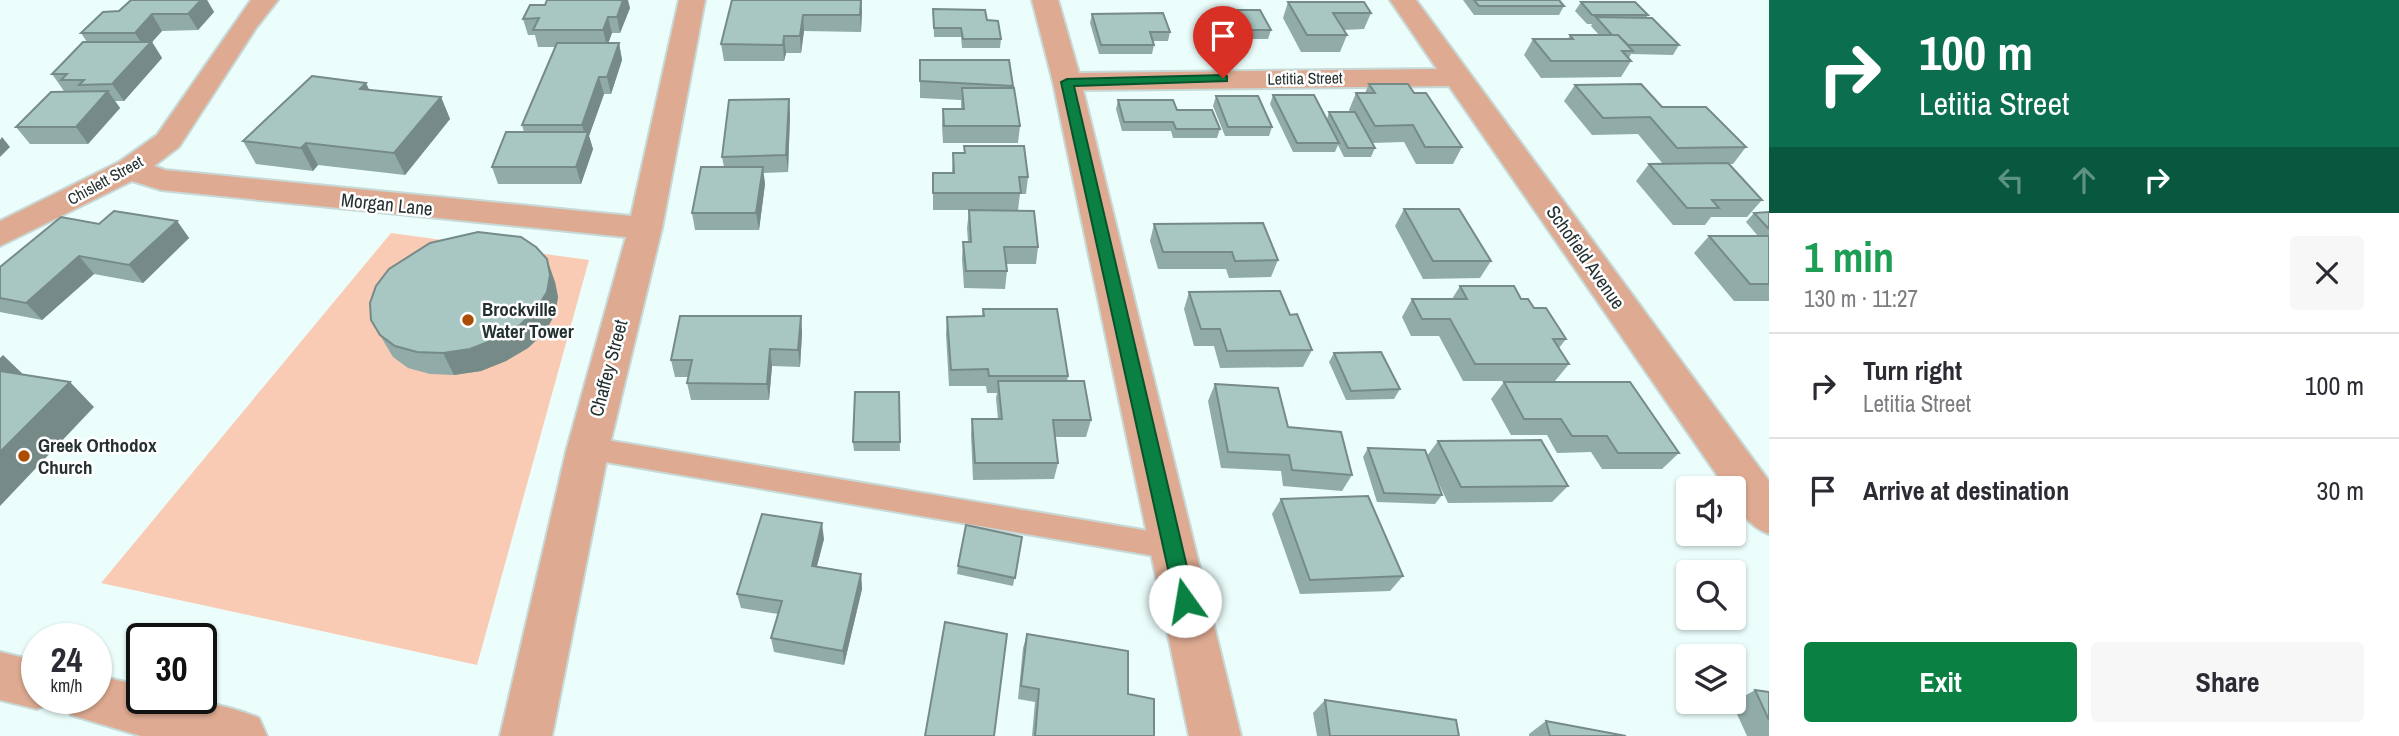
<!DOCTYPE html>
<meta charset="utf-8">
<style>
:root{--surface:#fff;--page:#f7f7f7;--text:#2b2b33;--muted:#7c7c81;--line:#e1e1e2;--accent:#0b8043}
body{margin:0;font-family:"Archivo Narrow",sans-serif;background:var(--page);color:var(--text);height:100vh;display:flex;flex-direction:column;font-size:26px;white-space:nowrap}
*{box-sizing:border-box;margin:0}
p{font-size:23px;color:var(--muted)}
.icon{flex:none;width:38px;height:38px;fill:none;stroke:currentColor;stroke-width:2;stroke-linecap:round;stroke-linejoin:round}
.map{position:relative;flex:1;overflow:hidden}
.details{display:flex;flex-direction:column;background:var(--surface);width:630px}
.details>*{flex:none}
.top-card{background:#0b6e4f;color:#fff;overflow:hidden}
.controls{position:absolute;left:1676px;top:476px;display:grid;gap:14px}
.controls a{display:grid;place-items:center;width:70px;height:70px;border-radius:7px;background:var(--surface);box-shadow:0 2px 5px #0004;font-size:35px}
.speed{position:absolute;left:21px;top:623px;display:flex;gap:14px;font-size:35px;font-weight:700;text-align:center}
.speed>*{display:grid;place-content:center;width:91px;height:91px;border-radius:50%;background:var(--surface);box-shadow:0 2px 5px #0004;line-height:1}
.speed small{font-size:18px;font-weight:400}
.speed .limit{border:4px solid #111;border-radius:10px;background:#fff;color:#111}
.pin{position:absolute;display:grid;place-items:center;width:60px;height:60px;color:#fff;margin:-72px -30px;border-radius:50% 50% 50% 0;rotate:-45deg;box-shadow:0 0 7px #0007}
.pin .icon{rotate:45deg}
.me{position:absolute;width:77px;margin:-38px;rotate:347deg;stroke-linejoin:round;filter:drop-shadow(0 0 5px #0008)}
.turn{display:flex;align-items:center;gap:24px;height:147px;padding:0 35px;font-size:32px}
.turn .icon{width:91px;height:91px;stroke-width:2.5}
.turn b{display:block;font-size:49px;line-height:60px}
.lanes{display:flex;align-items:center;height:66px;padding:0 35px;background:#0003;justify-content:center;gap:35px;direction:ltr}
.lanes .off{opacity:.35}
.round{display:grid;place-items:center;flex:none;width:74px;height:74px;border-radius:7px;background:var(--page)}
.head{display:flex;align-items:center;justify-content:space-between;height:119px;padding:0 35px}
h1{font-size:42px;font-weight:800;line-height:52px;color:#1e9e55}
.action{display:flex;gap:14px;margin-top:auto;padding:14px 35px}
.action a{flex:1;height:80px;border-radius:7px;background:var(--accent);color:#fff;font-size:28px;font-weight:800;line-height:80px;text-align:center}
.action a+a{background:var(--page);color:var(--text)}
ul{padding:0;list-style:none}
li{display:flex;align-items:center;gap:21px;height:105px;padding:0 35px;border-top:2px solid var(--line)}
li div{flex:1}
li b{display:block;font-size:26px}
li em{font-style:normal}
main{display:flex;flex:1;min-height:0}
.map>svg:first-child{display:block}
.green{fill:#facbb4}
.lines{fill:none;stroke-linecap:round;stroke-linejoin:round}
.service-casing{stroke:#c7d9d7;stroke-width:4}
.minor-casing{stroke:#c7d9d7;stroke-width:4}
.tertiary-casing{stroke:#c7d9d7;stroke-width:4}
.service{fill:#deab92;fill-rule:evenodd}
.minor{fill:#deab92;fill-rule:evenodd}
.tertiary{fill:#deab92;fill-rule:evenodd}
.wall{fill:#90aba8}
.shaded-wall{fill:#768b88}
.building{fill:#a8c7c3;stroke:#768b88;stroke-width:2}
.route{fill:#0b8043;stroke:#07532c;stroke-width:2}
.poi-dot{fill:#ad4c06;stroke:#fff;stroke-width:2.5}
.labels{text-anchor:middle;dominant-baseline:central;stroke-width:5;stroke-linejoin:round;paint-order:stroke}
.far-street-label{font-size:16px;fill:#253130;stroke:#fff}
.street-label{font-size:19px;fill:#253130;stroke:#fff}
.poi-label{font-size:19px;font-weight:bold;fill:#253130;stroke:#fff;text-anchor:start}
</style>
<main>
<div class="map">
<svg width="1769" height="736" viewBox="0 0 1769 736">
<rect width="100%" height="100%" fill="#ebfefc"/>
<polygon class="green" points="391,233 589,260 477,665 101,583"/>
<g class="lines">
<g class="service-casing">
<polygon id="service" points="588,437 1173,535 1183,538 1187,547 1183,556 1173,559 588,459 579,456 575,448 579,440"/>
</g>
<g class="minor-casing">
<g id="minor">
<polygon points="251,0 278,0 256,28 179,147 154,166 165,170 631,216 679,0 705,0 662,228 609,448 552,736 500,736 567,448 626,237 161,190 132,181 0,246 0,221 119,162 157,135"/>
<path d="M1032,0H1058L1079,73L1437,69L1390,0H1416L1769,481V534C1750,527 1734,509 1734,488H1726L1449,86L1083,90L1241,736H1189L1053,82Z"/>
</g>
</g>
<g class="tertiary-casing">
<g id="tertiary">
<polygon points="0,652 37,661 37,698 56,698 55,702 37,709 0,700"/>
<path d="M96,675L142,686V698C183,698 220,702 259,718L267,736H141L71,715L64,698H96Z"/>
</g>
</g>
<use href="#service" class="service"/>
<use href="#minor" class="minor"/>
<use href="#tertiary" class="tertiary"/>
</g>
<g class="wall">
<polygon points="131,0 207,0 214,12 198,30 162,31 152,42 162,58 124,101 115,101 120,108 88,144 30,144 16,127 69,91 64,91 52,74 87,42 81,33 119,11"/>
<polygon points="732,0 862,0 861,32 804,31 801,53 786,53 784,61 724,61 721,44"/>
<polygon points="1463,0 1559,0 1564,6 1559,15 1474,15"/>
<polygon points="1288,2 1371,13 1364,29 1343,30 1347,35 1340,52 1301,52 1283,18"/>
<polygon points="1581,2 1648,15 1646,18 1679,45 1673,55 1631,54 1629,58 1631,61 1621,77 1541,78 1524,55 1533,39 1568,39 1570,35 1599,35 1591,26 1592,24 1587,24 1575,11"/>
<polygon points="545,5 630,8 620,33 612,33 608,43 619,43 622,60 611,94 604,94 589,136 593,149 581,184 498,184 492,167 524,132 522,125 555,47 538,47 535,35 528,35 523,19"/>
<polygon points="933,9 987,20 1001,39 1000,48 962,48 961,37 934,37"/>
<polygon points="1213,10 1271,30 1268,39 1220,39 1211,19"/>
<polygon points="1092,14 1170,32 1168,41 1153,41 1154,45 1152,54 1099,54 1090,23"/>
<polygon points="920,60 1013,86 1020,126 1018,143 943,143 942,126 943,109 961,109 961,100 920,98"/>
<polygon points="1369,84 1414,93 1462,147 1453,164 1416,164 1404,142 1372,143 1375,148 1371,157 1344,157 1338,145 1335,152 1293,152 1270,104 1273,95 1327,119 1329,112 1350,112 1349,110 1356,93 1365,93"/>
<polygon points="1575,85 1662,107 1746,147 1733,164 1729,164 1762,200 1747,217 1711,217 1705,225 1673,225 1636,181 1649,164 1663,164 1638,134 1592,135 1564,101"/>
<polygon points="369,90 441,97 450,119 405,175 318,165 313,171 256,164 243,141"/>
<polygon points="1216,96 1272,127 1269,136 1225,136 1213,106"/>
<polygon points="789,99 790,116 788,172 763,173 765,184 759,230 695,230 692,213 724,167 722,157"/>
<polygon points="1118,100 1177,110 1220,129 1217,138 1173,138 1171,131 1122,131 1116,109"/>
<polygon points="964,146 1028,177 1026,194 1020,194 1018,210 933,210 933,173 952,173 953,153 964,153"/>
<polygon points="1404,209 1491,261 1480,278 1423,279 1395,226"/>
<polygon points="969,210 1038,247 1036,264 1007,264 1007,271 1005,289 964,288 962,259 963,242 968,242 967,228"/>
<polygon points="1769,212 1769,301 1734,301 1694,253 1709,236 1758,236 1746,222 1754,213"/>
<polygon points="177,221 189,238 143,283 94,274 42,320 0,312 0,267 99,224"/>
<polygon points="1154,224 1278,260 1271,277 1229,278 1226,269 1158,269 1150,241"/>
<polygon points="555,282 558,297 555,314 545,332 528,348 506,361 481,371 454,375 430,374 408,368 393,357 371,320"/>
<polygon points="1460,286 1521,299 1534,308 1566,339 1559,348 1569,364 1555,381 1463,381 1439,336 1411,336 1402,317 1412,299 1452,299"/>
<polygon points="1189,292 1290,315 1312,350 1303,367 1220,368 1214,346 1194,346 1184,309"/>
<polygon points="983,309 1068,376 1067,381 1091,420 1086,437 1055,437 1058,463 1054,479 973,480 971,435 972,419 998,419 996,398 997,393 987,393 986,386 949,386 946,334 947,317 982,316"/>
<polygon points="801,316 802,333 800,367 772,366 769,400 691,400 687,383 689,377 675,377 671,360"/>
<polygon points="1334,353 1400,389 1394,399 1346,400 1329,362"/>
<polygon points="1504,382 1679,453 1662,469 1602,469 1591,452 1557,453 1547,435 1511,435 1491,399"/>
<polygon points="1215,384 1352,475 1342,491 1283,486 1281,471 1221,468 1208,401"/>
<polygon points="899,392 900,451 854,451 853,442"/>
<polygon points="1438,441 1568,486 1552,502 1448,503 1430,465 1442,495 1435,504 1377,502 1363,457 1368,448 1427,456"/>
<polygon points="1281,499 1403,576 1390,591 1300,594 1272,514"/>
<polygon points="1022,537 1013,586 957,574 958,566"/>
<polygon points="824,539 817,566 861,574 862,589 844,665 774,652 771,638 778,614 741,608 737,594"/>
<polygon points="1027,634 1128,694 1154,736 1032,736 1035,702 1018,699 1023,648"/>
<polygon points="1755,690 1769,692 1769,736 1747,736 1732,703"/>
<polygon points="1325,700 1459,736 1317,736 1313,713"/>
<polygon points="1546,721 1626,736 1529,736 1529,734"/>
</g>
<g class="shaded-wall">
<polygon points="201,0 207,0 214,12 198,30 188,14"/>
<polygon points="622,0 628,0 630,8 620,33 617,17"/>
<polygon points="861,0 862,12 861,32 860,15"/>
<polygon points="152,14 162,31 152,42 162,58 124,101 112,84 145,49 135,33"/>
<polygon points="803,15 804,31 801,53 800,36"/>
<polygon points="608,17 612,33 607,47 603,30"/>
<polygon points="784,36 786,53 784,61 783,45"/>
<polygon points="619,43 622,60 611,94 607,77"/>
<polygon points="599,77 604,94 589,136 593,149 581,184 576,167 586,138 582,125"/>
<polygon points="366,83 376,104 360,89"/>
<polygon points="108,91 120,108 88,144 76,127"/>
<polygon points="441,97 450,119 405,175 394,153"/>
<polygon points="789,99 790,116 788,172 786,155"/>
<polygon points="2,137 10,147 0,157 0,140"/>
<polygon points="306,143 318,165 313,171 301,148"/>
<polygon points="763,167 765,184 759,230 756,213"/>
<polygon points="177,221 189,238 143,283 129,265"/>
<polygon points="79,256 94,274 42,320 26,303"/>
<polygon points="547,259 555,282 558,297 555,314 545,332 528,348 506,361 481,371 454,375 443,353"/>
<polygon points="801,316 802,333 800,367 798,350"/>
<polygon points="770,349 772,366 769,400 767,384"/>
<polygon points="3,355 29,380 0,379 0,358"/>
<polygon points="70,382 94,407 0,506 0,452"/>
<polygon points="822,523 824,539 813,581 812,566"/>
<polygon points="861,574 862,589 844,665 843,651"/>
</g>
<g class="building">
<polygon points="131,0 201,0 188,14 152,14 135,33 81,33 103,12 119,11"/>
<polygon points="547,0 623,0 617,17 608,17 603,30 533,30 539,18 523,19 530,5 545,5"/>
<polygon points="732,0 861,0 860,15 803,15 800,36 784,36 783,45 721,44"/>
<polygon points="1474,0 1559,0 1564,6 1479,6"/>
<polygon points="1288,2 1364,2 1371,13 1333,13 1347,35 1307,35"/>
<polygon points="1581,2 1635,2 1648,15 1592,15"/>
<polygon points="933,9 985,10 987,20 998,21 1001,39 963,39 961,28 934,28"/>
<polygon points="1213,10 1260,10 1271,30 1222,30"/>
<polygon points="1163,13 1170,32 1150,32 1154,45 1101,45 1092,14"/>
<polygon points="1596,17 1652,18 1679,45 1628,45 1618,35 1612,35"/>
<polygon points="1570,35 1618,35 1633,51 1622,51 1631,61 1551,61 1533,39 1573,39"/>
<polygon points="83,42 151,42 112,84 79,85 84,80 61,80 67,74 52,74"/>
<polygon points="557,43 619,43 607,77 599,77 582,125 522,125"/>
<polygon points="920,60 1009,60 1013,86 920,81"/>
<polygon points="312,76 366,83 360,89 441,97 394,153 306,143 301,148 243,141"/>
<polygon points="1369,84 1408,84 1414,93 1426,93 1462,147 1425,147 1413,125 1375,126 1356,93 1375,93"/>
<polygon points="1641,84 1662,107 1706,107 1746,147 1677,148 1650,117 1603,118 1575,85"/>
<polygon points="962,88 1014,88 1020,126 944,126 943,109 964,109"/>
<polygon points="108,91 76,127 16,127 51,92"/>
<polygon points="1273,95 1314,95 1339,143 1297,143"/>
<polygon points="1216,96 1258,96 1272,127 1228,127"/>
<polygon points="789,99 786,155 722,157 729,100"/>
<polygon points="1118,100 1173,100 1177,110 1212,110 1220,129 1176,129 1173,122 1124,122"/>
<polygon points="1329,112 1355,112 1375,148 1348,148"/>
<polygon points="506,132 588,132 576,167 492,167"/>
<polygon points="964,146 1024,146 1028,177 1019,177 1021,193 933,193 933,173 954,173 953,153 965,153"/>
<polygon points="1728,163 1762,200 1712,200 1719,208 1687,208 1649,164"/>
<polygon points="701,167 763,167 756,213 692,213"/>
<polygon points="1404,209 1459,209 1491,261 1433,261"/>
<polygon points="969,210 1034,211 1038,247 1004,247 1007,271 966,271 963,242 971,242"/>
<polygon points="114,211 177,221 129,265 79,256 26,303 0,298 0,267 61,217 99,224"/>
<polygon points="1769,212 1769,229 1754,213"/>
<polygon points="1263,223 1278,260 1235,261 1232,252 1163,252 1154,224"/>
<polygon points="478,232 521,237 536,247 547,259 550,275 547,292 536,309 519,326 496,339 470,349 443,353 417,352 395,346 380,335 371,320 370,303 376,286 389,269 430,243"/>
<polygon points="1709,236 1769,236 1769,284 1750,284"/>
<polygon points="1460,286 1514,286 1521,299 1528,299 1534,308 1546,308 1566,339 1553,339 1569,364 1475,364 1450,319 1422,319 1412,299 1467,299"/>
<polygon points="1280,291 1290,315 1297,314 1312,350 1227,351 1220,329 1201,329 1189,292"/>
<polygon points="983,309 1057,309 1068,376 989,376 988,369 951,370 947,317 984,316"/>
<polygon points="680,316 801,316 798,350 770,349 767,384 687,383 692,360 671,360"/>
<polygon points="1381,352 1400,389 1351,391 1334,353"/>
<polygon points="0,371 70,382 0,452"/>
<polygon points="998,381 1084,381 1091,420 1053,420 1058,463 975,463 972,419 1002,419"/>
<polygon points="1504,382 1630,382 1679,453 1618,453 1607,436 1572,436 1561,419 1524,419"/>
<polygon points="1215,384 1278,388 1288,427 1341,432 1352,475 1292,470 1289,455 1228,452"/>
<polygon points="855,392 899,392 900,442 853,442"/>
<polygon points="1541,440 1568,486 1461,487 1438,441"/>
<polygon points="1368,448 1425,450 1442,495 1384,493"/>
<polygon points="1368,496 1403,576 1310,580 1281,499"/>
<polygon points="762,514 822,523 812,566 861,574 843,651 771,638 782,601 737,594"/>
<polygon points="966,525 1022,537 1015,578 958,566"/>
<polygon points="945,622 1007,634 994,736 925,736"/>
<polygon points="1027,634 1128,651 1128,694 1154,699 1154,736 1035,736 1039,689 1021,686"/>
<polygon points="1755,690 1769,692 1769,720"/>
<polygon points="1325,700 1456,720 1459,736 1330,736"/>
<polygon points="1546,721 1626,736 1550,736"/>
</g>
<polygon class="route" points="1223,75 1227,76 1227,81 1074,86 1195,601 1192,608 1185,610 1178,608 1175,601 1061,82 1067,79"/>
<g class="poi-dot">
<circle cx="468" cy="320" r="7"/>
<circle cx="24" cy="456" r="7"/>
</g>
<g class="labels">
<g class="far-street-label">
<text transform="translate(1305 78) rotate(-1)">Letitia Street</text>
<text transform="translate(105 180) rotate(-29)">Chislett Street</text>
</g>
<g class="street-label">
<text transform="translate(387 204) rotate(6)">Morgan Lane</text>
<text transform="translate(1586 257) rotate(55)">Schofield Avenue</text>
<text transform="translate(608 368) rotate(-75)">Chaffey Street</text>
</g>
<g class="poi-label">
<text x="482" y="309">Brockville<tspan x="482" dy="22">Water Tower</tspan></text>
<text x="38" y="445">Greek Orthodox<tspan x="38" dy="22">Church</tspan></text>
</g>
</g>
</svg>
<div class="controls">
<a><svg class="icon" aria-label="sound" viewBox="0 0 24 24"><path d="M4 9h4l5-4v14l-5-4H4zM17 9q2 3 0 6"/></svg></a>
<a><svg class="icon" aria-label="search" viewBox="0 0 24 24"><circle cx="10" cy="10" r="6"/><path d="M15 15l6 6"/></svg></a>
<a><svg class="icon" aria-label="layers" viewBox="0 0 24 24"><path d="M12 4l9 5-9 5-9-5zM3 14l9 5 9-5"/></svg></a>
</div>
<div class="speed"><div>24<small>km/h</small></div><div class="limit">30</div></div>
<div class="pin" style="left:1223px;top:78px;background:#d93025"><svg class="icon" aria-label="arrive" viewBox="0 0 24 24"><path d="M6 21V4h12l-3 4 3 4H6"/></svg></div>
<svg class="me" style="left:1185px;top:601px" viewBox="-20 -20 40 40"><circle r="19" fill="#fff"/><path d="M0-13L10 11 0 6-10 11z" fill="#0b8043"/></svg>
</div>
<section class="details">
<div class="top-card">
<div class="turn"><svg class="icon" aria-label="right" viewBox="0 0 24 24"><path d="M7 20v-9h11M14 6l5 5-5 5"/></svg><div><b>100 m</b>Letitia Street</div></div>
<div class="lanes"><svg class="icon off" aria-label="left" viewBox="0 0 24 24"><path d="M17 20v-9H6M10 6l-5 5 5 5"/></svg><svg class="icon off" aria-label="ahead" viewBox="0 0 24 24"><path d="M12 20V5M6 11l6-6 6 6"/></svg><svg class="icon" aria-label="right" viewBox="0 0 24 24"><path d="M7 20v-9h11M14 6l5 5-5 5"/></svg></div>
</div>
<div class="head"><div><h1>1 min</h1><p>130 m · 11:27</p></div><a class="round"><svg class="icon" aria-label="close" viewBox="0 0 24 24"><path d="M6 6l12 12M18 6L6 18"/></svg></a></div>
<ul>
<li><svg class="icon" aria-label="right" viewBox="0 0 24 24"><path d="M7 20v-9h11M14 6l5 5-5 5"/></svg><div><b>Turn right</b><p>Letitia Street</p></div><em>100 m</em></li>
<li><svg class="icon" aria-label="arrive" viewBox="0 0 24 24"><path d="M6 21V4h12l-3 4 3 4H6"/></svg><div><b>Arrive at destination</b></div><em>30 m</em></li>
</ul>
<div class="action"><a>Exit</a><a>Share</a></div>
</section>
</main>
